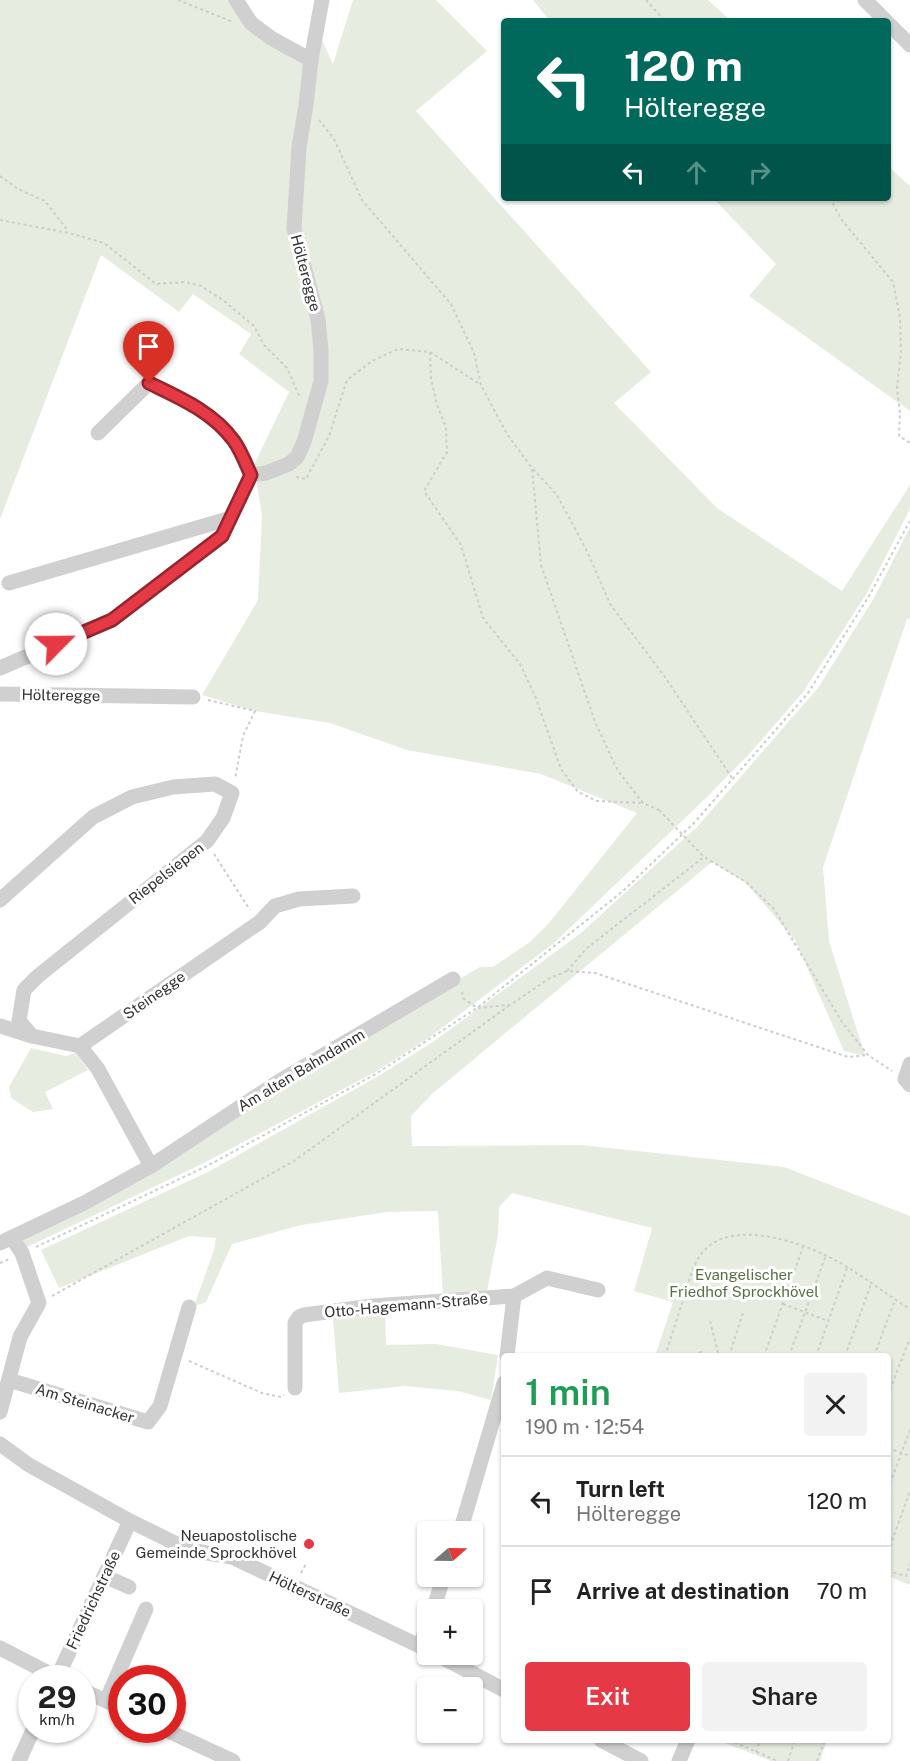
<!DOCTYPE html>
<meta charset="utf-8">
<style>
:root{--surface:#fff;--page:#f2f2f2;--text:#222;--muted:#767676;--line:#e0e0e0;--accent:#e63946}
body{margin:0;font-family:"Public Sans",sans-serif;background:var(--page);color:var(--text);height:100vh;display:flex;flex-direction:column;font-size:22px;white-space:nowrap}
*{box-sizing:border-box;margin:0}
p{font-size:20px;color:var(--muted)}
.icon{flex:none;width:33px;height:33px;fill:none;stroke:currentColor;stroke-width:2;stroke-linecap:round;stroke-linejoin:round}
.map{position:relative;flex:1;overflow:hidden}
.drawer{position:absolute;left:501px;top:1353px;width:390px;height:390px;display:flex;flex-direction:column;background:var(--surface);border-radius:6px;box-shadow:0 2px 4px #0004}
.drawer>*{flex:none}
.banner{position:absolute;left:501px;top:18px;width:390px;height:183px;border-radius:6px;box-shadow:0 2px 4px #0004;background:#00695c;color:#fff;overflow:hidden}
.needle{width:39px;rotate:70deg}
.buttons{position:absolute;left:417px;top:1521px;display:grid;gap:12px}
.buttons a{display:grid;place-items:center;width:66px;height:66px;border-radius:6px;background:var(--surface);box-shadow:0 2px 4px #0004;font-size:30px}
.speed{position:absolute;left:18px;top:1665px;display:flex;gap:12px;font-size:30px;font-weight:700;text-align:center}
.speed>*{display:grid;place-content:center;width:78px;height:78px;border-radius:50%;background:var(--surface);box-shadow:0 2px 4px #0004;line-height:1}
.speed small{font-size:15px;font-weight:400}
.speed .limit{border:9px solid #d22;background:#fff;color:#111}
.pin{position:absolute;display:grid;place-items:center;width:51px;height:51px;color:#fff;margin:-62px -26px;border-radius:50% 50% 50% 0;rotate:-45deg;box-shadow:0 0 6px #0007}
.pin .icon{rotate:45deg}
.me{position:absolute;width:66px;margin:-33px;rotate:67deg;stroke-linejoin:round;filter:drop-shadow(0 0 4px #0008)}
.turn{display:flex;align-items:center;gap:21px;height:126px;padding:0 24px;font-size:27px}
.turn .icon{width:78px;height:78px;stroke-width:2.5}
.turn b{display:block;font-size:42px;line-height:51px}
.lanes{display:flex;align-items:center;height:57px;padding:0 24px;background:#0003;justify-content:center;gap:30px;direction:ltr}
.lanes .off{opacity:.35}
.round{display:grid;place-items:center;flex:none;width:63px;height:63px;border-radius:6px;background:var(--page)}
.head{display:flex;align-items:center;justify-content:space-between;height:102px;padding:0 24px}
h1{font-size:36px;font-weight:600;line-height:45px;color:#1e9e55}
.button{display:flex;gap:12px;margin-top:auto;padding:12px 24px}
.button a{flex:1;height:69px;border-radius:6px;background:var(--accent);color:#fff;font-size:24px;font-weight:600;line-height:69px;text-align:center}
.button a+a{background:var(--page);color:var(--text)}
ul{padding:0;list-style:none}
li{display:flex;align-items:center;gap:18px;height:90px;padding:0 24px;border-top:2px solid var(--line)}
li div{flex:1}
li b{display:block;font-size:22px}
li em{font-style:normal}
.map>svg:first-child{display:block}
.green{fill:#e6ecdf}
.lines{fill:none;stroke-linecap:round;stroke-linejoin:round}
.path{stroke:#cdcdcd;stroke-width:2;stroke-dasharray:3 3;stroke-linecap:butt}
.minor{stroke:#d0d0d0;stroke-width:15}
.path-bridge{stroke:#cdcdcd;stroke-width:2;stroke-dasharray:3 3;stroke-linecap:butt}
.route-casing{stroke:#96252e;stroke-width:15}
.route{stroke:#e63946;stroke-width:10}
.poi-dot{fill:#e63946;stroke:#fff;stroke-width:2}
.labels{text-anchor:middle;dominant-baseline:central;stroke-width:6;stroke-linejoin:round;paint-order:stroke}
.street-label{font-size:15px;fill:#333;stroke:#fff}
.park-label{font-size:15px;fill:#56703f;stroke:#fff}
.poi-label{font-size:15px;fill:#333;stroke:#fff;text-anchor:end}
</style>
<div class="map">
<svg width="910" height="1761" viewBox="0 0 910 1761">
<rect width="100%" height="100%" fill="#fff"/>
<g class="green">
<polygon points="0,0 231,0 307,66 319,34 333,64 353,0 436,0 487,51 416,111 651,372 614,403 717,508 842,591 910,485 910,509 867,593 803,692 750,753 707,797 554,943 430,1037 375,1072 204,1163 25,1248 18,1238 480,967 493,967 530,942 549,923 637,813 541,774 407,750 330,723 255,711 202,695 258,600 262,516 254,465 289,392 239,354 251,334 193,294 179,312 101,255 0,519"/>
<polygon points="533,0 708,0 731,21 550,21"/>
<polygon points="888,166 910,186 910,411 749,296 776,264 713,198 888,198"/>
<polygon points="910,527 910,619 907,619 823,867 829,941 865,1056 844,1051 795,940 746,883 712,862 432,1094 411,1116 412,1146 581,1145 784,1167 910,1216 910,1585 888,1576 888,1356 655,1356 673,1302 634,1291 652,1228 512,1193 499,1207 498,1235 487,1291 443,1297 438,1211 387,1212 301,1225 232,1244 206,1302 194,1306 214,1250 216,1238 189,1236 59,1288 41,1250 208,1172 375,1078 433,1042 581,933 697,827 818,688 874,598"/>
<polygon points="31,1048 66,1056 76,1053 88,1070 45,1092 53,1109 33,1112 11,1098 9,1087"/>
<polygon points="385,1312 386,1345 436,1344 498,1355 491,1400 458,1391 404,1386 339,1393 333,1318"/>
<polygon points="717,1740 827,1740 820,1761 771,1761"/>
</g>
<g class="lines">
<g class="path">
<polyline points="178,0 233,22"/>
<polyline points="646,0 665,21"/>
<polyline points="319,120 334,139 362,200 451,304 474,353 481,385 507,434 532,468 541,565 595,722 618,771 643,803 659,810"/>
<polyline points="0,176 18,189 45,201 68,231"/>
<polyline points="830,198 841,219 893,282 900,317 901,351 897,389 900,413 899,436 910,443"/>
<polyline points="0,220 69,233 104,243 156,284 185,282 201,286 224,301 254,326 264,345 287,368 300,398"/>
<polyline points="430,352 431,379 437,405 446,427 447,452 424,491 461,545 483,618 520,664 535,696 561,769 578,792 597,801 643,803"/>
<polyline points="533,469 557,495 587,551 610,604 665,677 732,778"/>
<polyline points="296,477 306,479 329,436 347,380 372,361 398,349 430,352 481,385"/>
<polyline points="208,700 255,711 243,736 235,779"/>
<polyline points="214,854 250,910"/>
<polyline points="567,971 587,948 704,857 746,882 774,909 842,1022 868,1055 892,1071"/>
<polyline points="462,992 463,998 477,1008 510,1005 550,978 567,971 595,973 848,1057 868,1055"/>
<polyline points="36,1247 207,1166 374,1075 477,1008 623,891 694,823 808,693 869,596 910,521"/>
<polyline points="0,1263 9,1259"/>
<polyline points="52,1296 294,1161 510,1005"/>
<polyline points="783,1304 828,1321"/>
<polyline points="710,1321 719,1356"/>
<path d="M665,1356C672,1334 679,1313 686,1291C690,1278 693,1264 702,1253C729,1219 793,1240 825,1255C855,1269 882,1292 910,1309"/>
<polyline points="694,1356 701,1352 708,1356"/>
<polyline points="729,1356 743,1313"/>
<polyline points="764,1356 803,1247"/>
<polyline points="789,1356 826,1255"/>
<polyline points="816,1356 847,1268"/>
<polyline points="845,1356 871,1284"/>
<polyline points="874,1356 895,1300"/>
<polyline points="189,1361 262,1393 281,1397 284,1395"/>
<polyline points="888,1395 910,1338"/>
<polyline points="888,1448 910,1456"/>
<polyline points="888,1489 910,1430"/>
<polyline points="888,1552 910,1491"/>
<polyline points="888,1571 906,1576 910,1564"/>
<polyline points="301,1573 306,1564"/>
<polyline points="729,1740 778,1761"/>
<polyline points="756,1752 760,1740"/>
<polyline points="788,1761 795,1740"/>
<polyline points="817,1761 825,1740"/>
</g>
<g class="minor">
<polyline points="236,0 251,23 271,38 311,60"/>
<polyline points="865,0 886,21"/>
<polyline points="888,23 910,45"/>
<path d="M98,433L149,383C180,398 213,412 234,441C241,451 246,464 251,475"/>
<polyline points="9,583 231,518"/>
<polyline points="0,668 112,620 222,536 251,475 266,473 289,464 297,457 304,442 321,381 321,350 318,319 294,229 299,147 306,105 311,60 322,0"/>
<polyline points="0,694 193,697"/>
<polyline points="0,900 93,817 132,797 173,787 215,784 232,793 223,818 207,841 38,976 24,990 19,1021 32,1036"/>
<polyline points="0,1026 32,1036 80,1046"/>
<polyline points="910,1064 905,1079 910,1085"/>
<polyline points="151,1166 98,1069 80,1046 260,922 275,906 299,899 353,896"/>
<polyline points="0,1243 84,1203 151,1166 278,1082 453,979"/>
<polyline points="507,1356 514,1296"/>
<polyline points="9,1380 148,1422 160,1406 189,1307"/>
<polyline points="295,1388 295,1323 299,1317 304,1315 372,1306 514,1296 547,1278 598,1290"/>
<polyline points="0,1412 20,1337 39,1303 22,1253 12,1238"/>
<polyline points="0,1444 29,1465 130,1521 189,1550 232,1557 428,1650"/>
<polyline points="460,1532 504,1383"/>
<polyline points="104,1576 129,1587"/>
<polyline points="433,1610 444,1576"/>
<polyline points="420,1646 428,1624"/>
<polyline points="0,1648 58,1678"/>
<polyline points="436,1654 504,1690"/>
<polyline points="57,1678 130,1521"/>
<polyline points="82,1690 122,1708"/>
<polyline points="106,1701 146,1609"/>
<polyline points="166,1730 233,1761"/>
<polyline points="601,1740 641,1761"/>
<polyline points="19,1761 33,1730"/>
<polyline points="679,1761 688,1740"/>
</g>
<polyline class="path-bridge" points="659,810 704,857"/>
</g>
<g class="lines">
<g class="route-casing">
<path id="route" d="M56,644L112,620L222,536L251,475C246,464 241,451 234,441C213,412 180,398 149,383"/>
</g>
<use href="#route" class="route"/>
</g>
<circle class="poi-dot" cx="309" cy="1544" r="6"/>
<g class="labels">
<g class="street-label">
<text transform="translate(306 273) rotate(75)">Hölteregge</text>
<text transform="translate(61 695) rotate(1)">Hölteregge</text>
<text transform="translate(166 873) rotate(-38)">Riepelsiepen</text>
<text transform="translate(154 995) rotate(-35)">Steinegge</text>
<text transform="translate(301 1070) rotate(-31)">Am alten Bahndamm</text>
<text transform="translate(406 1305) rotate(-5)">Otto-Hagemann-Straße</text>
<text transform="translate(85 1403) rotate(17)">Am Steinacker</text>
<text transform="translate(310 1594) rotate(25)">Hölterstraße</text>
<text transform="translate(93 1600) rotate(-65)">Friedrichstraße</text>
</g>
<g class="park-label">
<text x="744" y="1274">Evangelischer<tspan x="744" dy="17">Friedhof Sprockhövel</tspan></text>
</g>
<g class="poi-label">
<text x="297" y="1535">Neuapostolische<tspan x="297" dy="17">Gemeinde Sprockhövel</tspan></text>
</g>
</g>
</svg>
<div class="buttons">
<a><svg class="needle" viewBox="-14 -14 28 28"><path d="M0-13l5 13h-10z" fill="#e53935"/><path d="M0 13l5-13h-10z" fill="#767676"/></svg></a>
<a>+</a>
<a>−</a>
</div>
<div class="speed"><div>29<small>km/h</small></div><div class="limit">30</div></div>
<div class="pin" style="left:149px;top:383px;background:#d93025"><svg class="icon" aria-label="arrive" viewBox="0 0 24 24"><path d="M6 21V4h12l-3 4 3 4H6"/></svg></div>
<svg class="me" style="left:56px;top:644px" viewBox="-20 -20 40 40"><circle r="19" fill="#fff"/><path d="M0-13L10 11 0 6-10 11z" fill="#e63946"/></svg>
<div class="banner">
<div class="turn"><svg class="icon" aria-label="left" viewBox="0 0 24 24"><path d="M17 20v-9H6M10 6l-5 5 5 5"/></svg><div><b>120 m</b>Hölteregge</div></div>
<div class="lanes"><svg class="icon" aria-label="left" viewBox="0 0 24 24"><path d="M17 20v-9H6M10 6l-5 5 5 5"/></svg><svg class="icon off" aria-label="ahead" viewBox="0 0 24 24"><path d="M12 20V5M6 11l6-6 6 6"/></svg><svg class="icon off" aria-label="right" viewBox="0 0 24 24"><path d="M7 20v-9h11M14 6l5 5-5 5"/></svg></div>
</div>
<section class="drawer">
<div class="head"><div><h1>1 min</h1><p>190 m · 12:54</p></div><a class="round"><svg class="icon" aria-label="close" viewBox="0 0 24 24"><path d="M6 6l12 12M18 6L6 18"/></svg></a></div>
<ul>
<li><svg class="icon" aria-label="left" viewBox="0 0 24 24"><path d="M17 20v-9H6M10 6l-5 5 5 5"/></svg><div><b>Turn left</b><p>Hölteregge</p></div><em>120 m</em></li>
<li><svg class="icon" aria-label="arrive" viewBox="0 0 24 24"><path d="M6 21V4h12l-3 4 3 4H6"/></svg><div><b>Arrive at destination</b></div><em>70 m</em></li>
</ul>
<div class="button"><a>Exit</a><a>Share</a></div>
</section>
</div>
